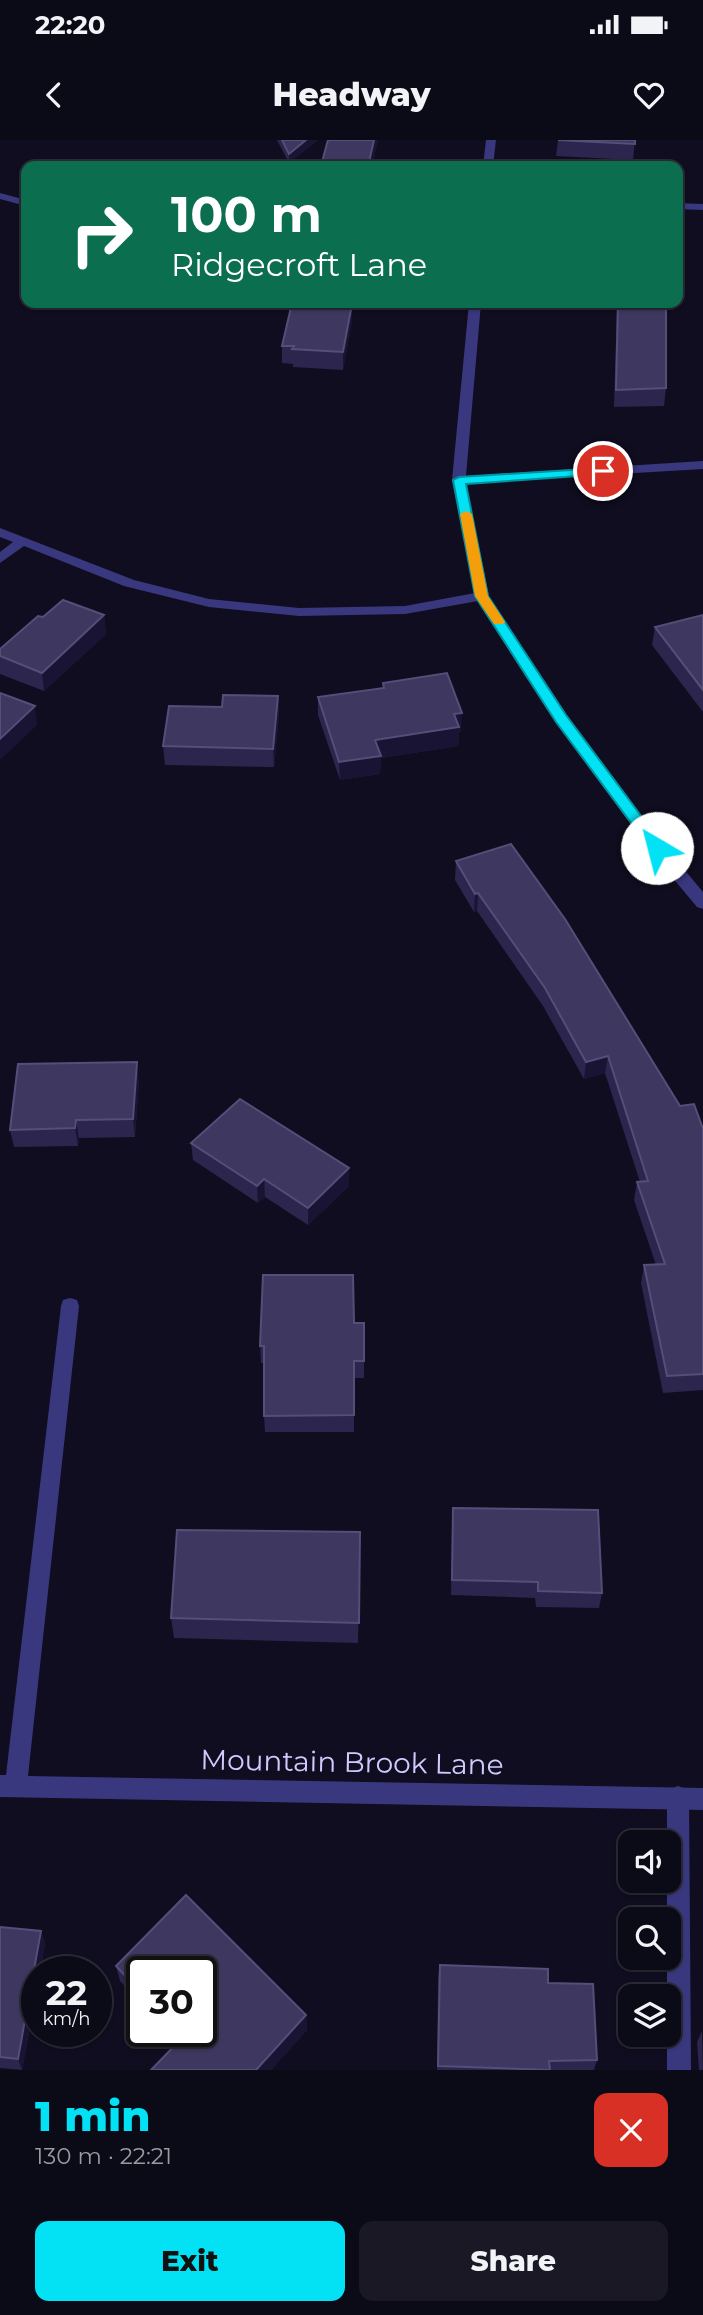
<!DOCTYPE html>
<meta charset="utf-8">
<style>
:root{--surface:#0b0a17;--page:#191824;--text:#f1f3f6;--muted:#9a9aa1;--line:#2b2b36;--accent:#02e2f4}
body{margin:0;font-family:Montserrat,sans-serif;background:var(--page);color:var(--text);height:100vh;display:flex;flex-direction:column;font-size:26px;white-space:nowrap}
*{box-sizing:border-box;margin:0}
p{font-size:23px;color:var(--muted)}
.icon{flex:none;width:38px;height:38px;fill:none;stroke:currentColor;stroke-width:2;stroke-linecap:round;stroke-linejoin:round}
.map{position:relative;height:1930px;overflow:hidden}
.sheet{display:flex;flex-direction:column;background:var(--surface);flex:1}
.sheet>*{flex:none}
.banner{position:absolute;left:21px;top:21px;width:662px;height:147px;border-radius:14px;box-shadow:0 2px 5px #0004,0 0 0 2px var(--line);background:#0b6e4f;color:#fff;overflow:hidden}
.controls{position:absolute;left:618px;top:1690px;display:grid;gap:14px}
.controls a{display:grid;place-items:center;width:63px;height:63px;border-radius:14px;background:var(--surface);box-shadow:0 2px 5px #0004,0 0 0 2px var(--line);font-size:35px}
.speed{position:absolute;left:21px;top:1816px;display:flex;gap:14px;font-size:35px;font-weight:700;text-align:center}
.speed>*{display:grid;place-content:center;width:91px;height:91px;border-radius:50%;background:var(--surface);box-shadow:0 2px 5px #0004,0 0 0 2px var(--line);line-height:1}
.speed small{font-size:18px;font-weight:400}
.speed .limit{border:4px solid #111;border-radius:10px;background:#fff;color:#111}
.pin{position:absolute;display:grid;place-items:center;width:60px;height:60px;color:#fff;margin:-30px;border:4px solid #fff;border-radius:50%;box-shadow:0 2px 7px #0007}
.me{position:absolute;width:77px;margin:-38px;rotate:323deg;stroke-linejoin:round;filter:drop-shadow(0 0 5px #0008)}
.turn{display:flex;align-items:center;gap:24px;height:147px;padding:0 35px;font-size:32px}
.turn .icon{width:91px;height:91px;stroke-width:2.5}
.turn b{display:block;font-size:49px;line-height:60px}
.round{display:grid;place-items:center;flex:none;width:74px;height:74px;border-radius:14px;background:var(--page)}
.summary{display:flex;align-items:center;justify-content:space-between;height:119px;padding:0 35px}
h1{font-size:42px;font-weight:800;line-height:52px;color:var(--accent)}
.primary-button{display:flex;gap:14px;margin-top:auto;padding:14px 35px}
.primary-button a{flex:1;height:80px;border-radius:14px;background:var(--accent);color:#111;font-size:28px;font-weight:800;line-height:80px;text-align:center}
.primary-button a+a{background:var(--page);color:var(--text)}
.status{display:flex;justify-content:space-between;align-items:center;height:49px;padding:0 35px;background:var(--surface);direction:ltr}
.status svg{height:19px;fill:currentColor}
header{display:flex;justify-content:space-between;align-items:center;height:91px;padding:0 35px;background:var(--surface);font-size:32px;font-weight:800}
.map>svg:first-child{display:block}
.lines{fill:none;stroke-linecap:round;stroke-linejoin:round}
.lane{fill:#39387e;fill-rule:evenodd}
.street{fill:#39387e;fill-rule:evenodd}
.wall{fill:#2c254d}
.shaded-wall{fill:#191433}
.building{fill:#3e3760;stroke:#554e79;stroke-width:2}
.route{fill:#02e2f4;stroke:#01939f;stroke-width:2}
.slow{fill:#f59e0b}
.labels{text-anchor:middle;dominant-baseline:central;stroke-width:5;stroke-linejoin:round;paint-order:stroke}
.near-street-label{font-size:28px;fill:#d0cbff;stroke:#0f0d1f}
</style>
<div class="status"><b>22:20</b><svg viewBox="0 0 49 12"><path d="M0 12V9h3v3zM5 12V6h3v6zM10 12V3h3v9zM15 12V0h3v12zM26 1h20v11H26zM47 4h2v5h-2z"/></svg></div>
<header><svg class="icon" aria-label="back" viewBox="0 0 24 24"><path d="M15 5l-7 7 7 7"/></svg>Headway<svg class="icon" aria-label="heart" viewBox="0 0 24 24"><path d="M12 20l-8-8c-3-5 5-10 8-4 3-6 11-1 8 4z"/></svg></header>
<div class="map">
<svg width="703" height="1930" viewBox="0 0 703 1930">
<rect width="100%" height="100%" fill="#0f0d1f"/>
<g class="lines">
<polygon class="lane" points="678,1646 686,1649 689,1657 691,1930 667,1930 667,1657 670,1649"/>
<g class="street">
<polygon points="486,0 496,0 493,26 483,26"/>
<polygon points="0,53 26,60 26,66 0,59"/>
<polygon points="677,63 703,64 703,70 677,69"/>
<polygon points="469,163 481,163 466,336 703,321 703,329 466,343 489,456 566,576 663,704 703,752 703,769 697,767 651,712 556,582 478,461 405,474 299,476 209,467 124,446 24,406 0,423 0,412 13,402 0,397 0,388 134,440 209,459 299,468 405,466 475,453 452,340"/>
<polygon points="70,1158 77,1160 79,1166 28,1636 703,1648 703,1670 0,1657 0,1635 6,1635 61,1166 63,1160"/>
</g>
</g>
<g class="wall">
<polygon points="277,0 318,0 289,23"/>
<polygon points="378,0 372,26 322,26 322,22"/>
<polygon points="558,0 635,0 633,20 556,16"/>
<polygon points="617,163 666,163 666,248 664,266 614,267"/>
<polygon points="352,181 343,230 293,227 293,224 282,223 282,206"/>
<polygon points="104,475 106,494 44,551 0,534 0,509 43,477"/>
<polygon points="703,475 703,572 652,505 655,487"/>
<polygon points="383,543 461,591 459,592 458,606 381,618 380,634 340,640 318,575 318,557 383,548"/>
<polygon points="278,556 279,574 274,627 165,625 163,606"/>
<polygon points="456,721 680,966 703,989 703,1250 663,1253 641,1143 644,1125 656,1125 634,1060 637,1042 640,1042 605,933 584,939 543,866 477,771 474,772 455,740"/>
<polygon points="139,940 135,997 79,998 78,1006 14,1007 10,990"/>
<polygon points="191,1003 349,1028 349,1046 308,1085 265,1057 258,1063 193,1020"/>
<polygon points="354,1183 364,1221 364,1238 354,1238 354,1292 265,1292 264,1276 264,1223 261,1223 260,1206"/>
<polygon points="453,1368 602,1453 599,1468 536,1467 535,1458 451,1455 452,1384"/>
<polygon points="360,1392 358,1503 174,1498 171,1478"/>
<polygon points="186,1755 306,1875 307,1890 271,1930 151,1930 177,1903 166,1892 201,1892 201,1832 142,1832 142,1865 120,1841 116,1826"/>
<polygon points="0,1787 41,1791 45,1803 40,1832 37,1832 37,1850 22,1930 0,1928"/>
<polygon points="440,1825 548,1843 597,1920 594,1930 437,1930 438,1837"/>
<polygon points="702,1891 703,1930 699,1930 697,1902"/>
</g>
<g class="shaded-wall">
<polygon points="306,0 318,0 289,23 289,14"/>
<polygon points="374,0 378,0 372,26 369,26"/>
<polygon points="352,164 352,181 343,230 343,212"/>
<polygon points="104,475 106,494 44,551 42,533"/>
<polygon points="278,556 279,574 274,627 273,609"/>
<polygon points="35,566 37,585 0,620 0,599"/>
<polygon points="462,573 461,591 459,592 458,606 381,618 380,634 340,640 339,622 375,600 454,574"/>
<polygon points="478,753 477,771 474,772 475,754"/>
<polygon points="608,916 605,933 584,939 586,922"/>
<polygon points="137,922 139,940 135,997 133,979"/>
<polygon points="76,980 79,998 78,1006 75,988"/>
<polygon points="349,1028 349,1046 308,1085 308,1068"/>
<polygon points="264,1039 265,1057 258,1063 257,1046"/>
<polygon points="41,1791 45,1803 40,1832 37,1832 37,1850 22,1930 18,1919"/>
<polygon points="306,1875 307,1890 271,1930 256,1930"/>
</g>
<g class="building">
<polygon points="282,0 306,0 289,14"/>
<polygon points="328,0 374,0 369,22 361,22 360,26 329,26 322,22"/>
<polygon points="558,0 635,0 635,4"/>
<polygon points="292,163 352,164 343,212 292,209 294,206 282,206"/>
<polygon points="618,163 666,163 666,248 616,250"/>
<polygon points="63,460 104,475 42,533 0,516 0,509 38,476 43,477"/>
<polygon points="703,475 703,550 655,487"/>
<polygon points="447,533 462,573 454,574 459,587 375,600 381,616 339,622 318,557 384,548 383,543"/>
<polygon points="0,553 35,566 0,599"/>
<polygon points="223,555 278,556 273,609 163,606 169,566 222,567"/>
<polygon points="511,704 565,779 680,966 694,964 703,989 703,1234 667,1236 644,1125 665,1124 637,1042 648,1041 608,916 586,922 545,848 478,753 475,754 456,721"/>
<polygon points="137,922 133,979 76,980 75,988 10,990 18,924"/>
<polygon points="240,959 349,1028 308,1068 264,1039 257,1046 191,1003"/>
<polygon points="263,1135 353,1135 354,1183 364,1183 364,1221 354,1221 354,1275 264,1276 264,1206 260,1206"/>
<polygon points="453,1368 598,1370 602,1453 538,1451 538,1442 452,1440"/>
<polygon points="177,1390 360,1392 359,1483 171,1478"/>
<polygon points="186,1755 306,1875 256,1930 151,1930 182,1898 176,1892 201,1892 201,1832 142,1832 142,1854 116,1826"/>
<polygon points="0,1787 41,1791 18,1919 0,1917"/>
<polygon points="440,1825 548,1829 548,1843 593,1844 597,1920 549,1921 550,1930 438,1926"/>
</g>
<polygon class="route" points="603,328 609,331 607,334 466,344 488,456 566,575 662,704 662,711 652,711 556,582 475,456 453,340 459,337"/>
<polygon class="slow" points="466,371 472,374 488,456 505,482 503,484 494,484 475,456 460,374"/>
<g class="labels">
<g class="near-street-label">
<text transform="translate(352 1622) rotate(1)">Mountain Brook Lane</text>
</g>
</g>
</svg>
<div class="controls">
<a><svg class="icon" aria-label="sound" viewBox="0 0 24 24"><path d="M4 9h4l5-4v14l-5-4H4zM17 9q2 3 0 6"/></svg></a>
<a><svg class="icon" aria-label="search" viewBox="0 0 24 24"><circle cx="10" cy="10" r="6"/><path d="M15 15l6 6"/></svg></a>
<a><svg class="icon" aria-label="layers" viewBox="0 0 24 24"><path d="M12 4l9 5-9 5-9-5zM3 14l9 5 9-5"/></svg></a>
</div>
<div class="speed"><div>22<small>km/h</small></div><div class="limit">30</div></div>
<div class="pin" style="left:603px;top:331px;background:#d93025"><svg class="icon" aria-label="arrive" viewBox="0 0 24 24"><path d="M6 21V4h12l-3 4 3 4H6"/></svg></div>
<svg class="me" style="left:657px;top:708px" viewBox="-20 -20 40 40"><circle r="19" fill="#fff"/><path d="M0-13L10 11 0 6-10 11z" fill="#02e2f4"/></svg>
<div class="banner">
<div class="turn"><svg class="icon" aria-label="right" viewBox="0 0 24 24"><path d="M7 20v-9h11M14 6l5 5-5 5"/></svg><div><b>100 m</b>Ridgecroft Lane</div></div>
</div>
</div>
<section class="sheet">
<div class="summary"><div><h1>1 min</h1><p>130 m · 22:21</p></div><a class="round" style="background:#d93025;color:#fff"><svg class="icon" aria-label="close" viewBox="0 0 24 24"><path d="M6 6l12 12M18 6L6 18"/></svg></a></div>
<div class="primary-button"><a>Exit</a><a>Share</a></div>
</section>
